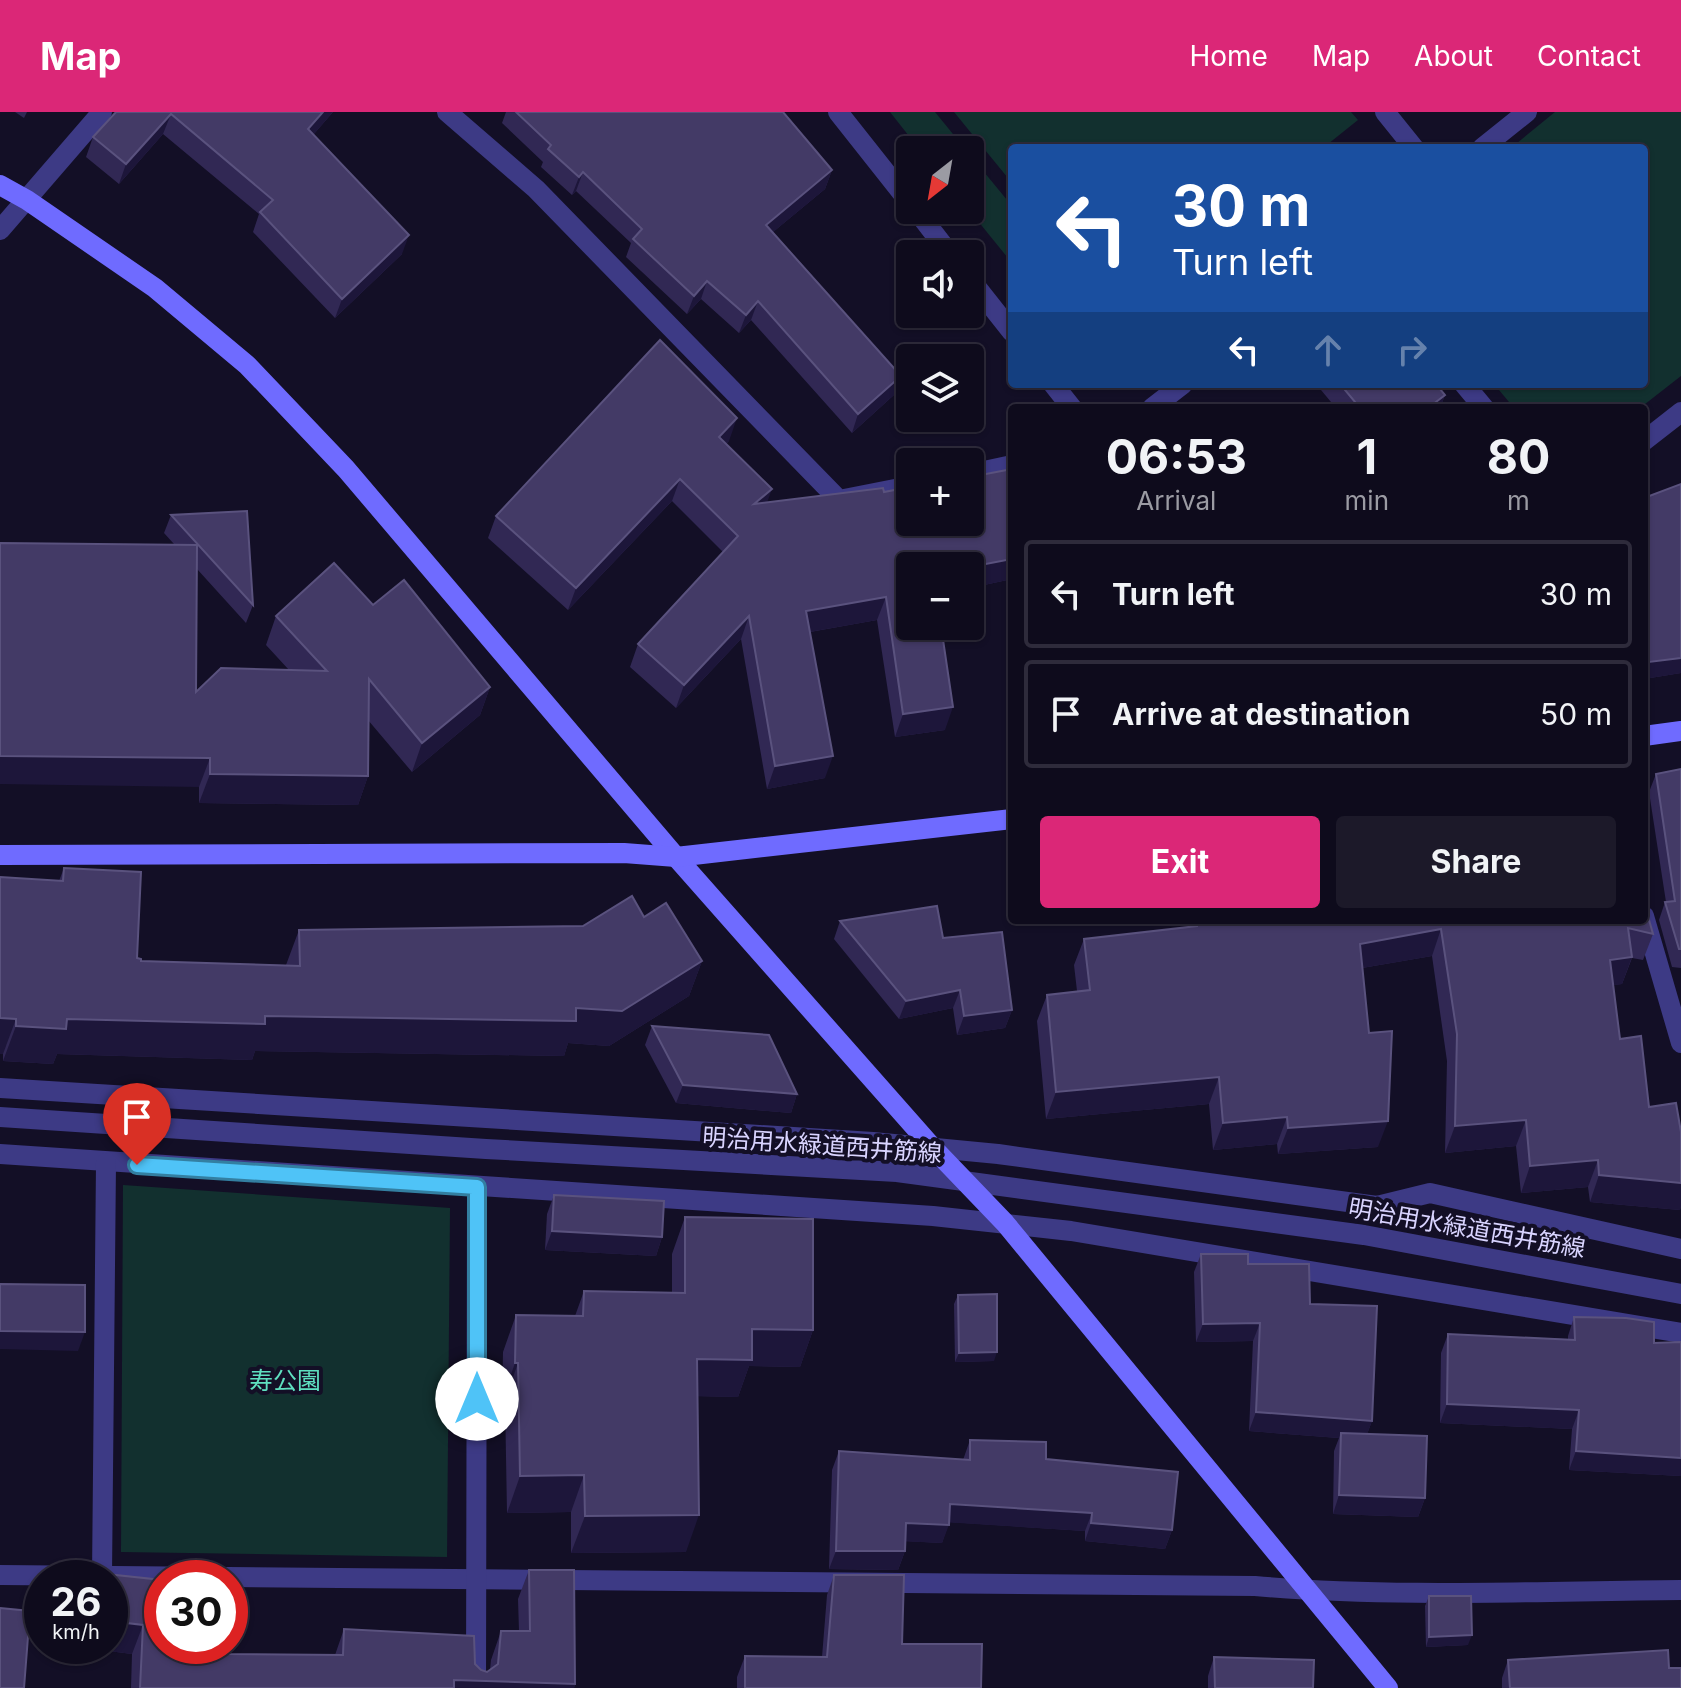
<!DOCTYPE html>
<meta charset="utf-8">
<style>
:root{--surface:#0e0b1c;--page:#1c1929;--text:#f1f3f6;--muted:#9b9ba3;--line:#2e2b3b;--accent:#db2777}
body{margin:0;font-family:Inter,"Noto Sans JP",sans-serif;background:var(--page);color:var(--text);height:100vh;display:flex;flex-direction:column;font-size:30px;white-space:nowrap}
*{box-sizing:border-box;margin:0}
p{font-size:26px;color:var(--muted)}
.icon{flex:none;width:44px;height:44px;fill:none;stroke:currentColor;stroke-width:2;stroke-linecap:round;stroke-linejoin:round}
.map{position:relative;flex:1;overflow:hidden}
.panel{position:absolute;left:1008px;top:292px;width:640px;height:520px;display:flex;flex-direction:column;background:var(--surface);border-radius:8px;box-shadow:0 2px 6px #0004,0 0 0 2px var(--line)}
.panel>*{flex:none}
.top-card{position:absolute;left:1008px;top:32px;width:640px;height:244px;border-radius:8px;box-shadow:0 2px 6px #0004,0 0 0 2px var(--line);background:#1a4fa0;color:#fff;overflow:hidden}
.needle{width:52px;rotate:211deg}
.buttons{position:absolute;left:896px;top:24px;display:grid;gap:16px}
.buttons a{display:grid;place-items:center;width:88px;height:88px;border-radius:8px;background:var(--surface);box-shadow:0 2px 6px #0004,0 0 0 2px var(--line);font-size:40px}
.speed{position:absolute;left:24px;top:1448px;display:flex;gap:16px;font-size:40px;font-weight:700;text-align:center}
.speed>*{display:grid;place-content:center;width:104px;height:104px;border-radius:50%;background:var(--surface);box-shadow:0 2px 6px #0004,0 0 0 2px var(--line);line-height:1}
.speed small{font-size:20px;font-weight:400}
.speed .limit{border:12px solid #d22;background:#fff;color:#111}
.pin{position:absolute;display:grid;place-items:center;width:68px;height:68px;color:#fff;margin:-82px -34px;border-radius:50% 50% 50% 0;rotate:-45deg;box-shadow:0 0 8px #0007}
.pin .icon{rotate:45deg}
.me{position:absolute;width:88px;margin:-44px;rotate:0deg;stroke-linejoin:round;filter:drop-shadow(0 0 6px #0008)}
.turn{display:flex;align-items:center;gap:28px;height:168px;padding:0 32px;font-size:36px}
.turn .icon{width:104px;height:104px;stroke-width:2.5}
.turn b{display:block;font-size:56px;line-height:68px}
.lanes{display:flex;align-items:center;height:76px;padding:0 32px;background:#0003;justify-content:center;gap:40px;direction:ltr}
.lanes .off{opacity:.35}
.eta{display:flex;justify-content:space-evenly;align-items:center;height:136px;text-align:center}
.eta b{font-size:48px;font-weight:700;line-height:56px}
.primary-button{display:flex;gap:16px;margin-top:auto;padding:16px 32px}
.primary-button a{flex:1;height:92px;border-radius:8px;background:var(--accent);color:#fff;font-size:32px;font-weight:700;line-height:92px;text-align:center}
.primary-button a+a{background:var(--page);color:var(--text)}
ul{padding:0;list-style:none}
li{display:flex;align-items:center;gap:24px;height:108px;margin:0 16px 12px;padding:0 16px;border:4px solid var(--line);border-radius:8px}
li div{flex:1}
li b{display:block;font-size:30px}
li em{font-style:normal}
header{display:flex;align-items:center;gap:48px;box-sizing:border-box;height:112px;padding:0 40px;background:var(--accent);color:#fff}
header strong{font-size:38px}
nav{display:flex;gap:44px;margin-inline-start:auto;font-size:28px}
.map>svg:first-child{display:block}
.green{fill:#12302f}
.lines{fill:none;stroke-linecap:round;stroke-linejoin:round}
.lane{stroke:#3d3a85;stroke-width:20}
.street{stroke:#3d3a85;stroke-width:20}
.secondary{stroke:#6f6bff;stroke-width:20}
.wall{fill:#312854}
.shaded-wall{fill:#1d163a}
.building{fill:#433a66;stroke:#5a527e;stroke-width:2}
.route-casing{stroke:#337fa1;stroke-width:20}
.route{stroke:#4fc3f7;stroke-width:14}
.labels{text-anchor:middle;dominant-baseline:central;stroke-width:8;stroke-linejoin:round;paint-order:stroke}
.street-label{font-size:24px;fill:#d9d4ff;stroke:#130f26}
.park-label{font-size:24px;fill:#5fe0c0;stroke:#130f26}
</style>
<header>
<strong>Map</strong>
<nav><a>Home</a><a>Map</a><a>About</a><a>Contact</a></nav>
</header>
<div class="map">
<svg width="1681" height="1576" viewBox="0 0 1681 1576">
<rect width="100%" height="100%" fill="#130f26"/>
<g class="green">
<polygon points="890,0 935,0 966,38 920,38"/>
<polygon points="954,0 1351,0 1358,8 1323,36 1012,36 1012,71"/>
<polygon points="1555,0 1681,0 1681,264 1640,296 1514,296 1494,272 1644,272 1644,36 1511,36"/>
<polygon points="970,43 1012,94 1012,151 969,98"/>
<polygon points="123,1073 450,1096 447,1445 121,1440"/>
</g>
<g class="lines">
<polyline class="lane" points="1385,0 1414,36"/>
<g class="street">
<polyline points="447,0 536,77 839,388 910,374"/>
<polyline points="838,0 910,91"/>
<polyline points="1482,36 1527,0"/>
<polyline points="916,98 950,142"/>
<polyline points="0,118 102,0"/>
<polyline points="970,167 1012,220"/>
<polyline points="1053,272 1072,296"/>
<polyline points="1464,272 1484,296"/>
<polyline points="1152,296 1183,272"/>
<polyline points="1644,329 1681,300"/>
<polyline points="970,362 1012,353"/>
<polyline points="1644,804 1681,931"/>
<polyline points="0,976 873,1030 998,1042 1377,1094 1430,1081 1681,1137"/>
<polyline points="0,1005 486,1037 897,1060 1364,1123 1681,1182"/>
<polyline points="0,1042 933,1104 1071,1119 1681,1221"/>
<path d="M0,1463L1255,1474C1396,1486 1540,1479 1681,1478"/>
<polyline points="102,1464 106,1051"/>
<polyline points="476,1576 477,1075"/>
</g>
<g class="secondary">
<polyline points="0,73 27,88 155,176 247,253 346,357 676,745 934,1037 1005,1111 1388,1576"/>
<polyline points="1644,624 1681,619"/>
<polyline points="0,743 624,741 676,745 1012,707"/>
</g>
</g>
<g class="wall">
<polygon points="15,0 27,0 24,6"/>
<polygon points="116,0 333,0 313,23 402,142 335,206 253,120 259,102 163,22 119,72 86,45 93,25"/>
<polygon points="506,0 783,0 832,58 825,77 773,120 901,264 895,282 852,321 751,208 739,221 701,187 687,202 626,145 631,131 576,79 572,83 541,55 543,50 502,11"/>
<polygon points="1316,272 1436,272 1445,283 1440,296 1336,296"/>
<polygon points="729,329 726,332 767,391 884,380 1012,357 1012,467 970,476 970,454 910,454 945,618 895,625 877,508 810,520 825,666 767,677 741,527 676,596 630,555 638,532 723,440 672,389 568,498 488,426 496,404"/>
<polygon points="1644,386 1681,561 1644,567"/>
<polygon points="171,403 253,493 246,511 197,457 196,580 289,558 266,533 276,504 373,493 490,575 480,603 412,660 368,608 368,664 358,693 199,691 199,675 174,432 164,421"/>
<polygon points="1681,657 1681,856 1672,855 1659,808 1665,790 1666,790 1649,680 1656,662"/>
<polygon points="64,756 137,846 141,849 286,853 299,818 583,814 644,805 702,849 689,884 609,934 568,931 564,944 255,939 252,948 57,942 53,952 3,949 3,942 0,942 0,765 59,769"/>
<polygon points="1644,808 1653,822 1643,848 1632,846 1622,872 1613,873 1620,927 1649,995 1681,1020 1681,1094 1680,1098 1590,1090 1588,1075 1521,1081 1516,1034 1445,1041 1447,949 1432,844 1362,856 1378,1035 1278,1042 1277,1032 1213,1038 1209,992 1046,1007 1037,909 1047,883 1077,879 1074,853 1084,827 1196,814 1197,812"/>
<polygon points="840,809 943,826 1012,898 1005,916 957,923 953,896 899,907 834,827"/>
<polygon points="652,914 797,982 791,1001 676,991 645,933"/>
<polygon points="554,1083 662,1125 656,1144 545,1138 547,1102"/>
<polygon points="685,1105 813,1218 800,1255 749,1254 738,1285 697,1284 686,1440 571,1441 571,1400 507,1401 505,1288 502,1288 503,1240 516,1203 575,1204 584,1179 672,1181 672,1142"/>
<polygon points="1201,1142 1248,1152 1310,1192 1372,1309 1367,1322 1425,1386 1418,1405 1333,1402 1334,1339 1339,1326 1249,1319 1253,1229 1196,1230 1194,1160"/>
<polygon points="958,1183 994,1249 955,1250 954,1192"/>
<polygon points="1574,1205 1654,1231 1681,1230 1681,1364 1569,1358 1572,1317 1440,1311 1441,1241 1448,1222 1568,1227 1568,1224"/>
<polygon points="970,1328 1046,1347 1172,1418 1165,1437 1085,1429 1085,1419 949,1410 942,1431 905,1429 905,1439 898,1458 829,1457 832,1358 839,1339 963,1348"/>
<polygon points="69,1458 162,1468 162,1534 227,1534 227,1542 335,1543 344,1517 474,1524 475,1552 481,1558 487,1560 490,1558 491,1548 501,1519 519,1519 518,1487 529,1458 574,1458 575,1572 574,1576 131,1576 132,1542 70,1534 110,1534 110,1466 66,1466"/>
<polygon points="834,1463 902,1532 981,1576 737,1576 737,1565 745,1544 822,1545 827,1483"/>
<polygon points="1429,1484 1468,1533 1426,1535 1425,1494"/>
<polygon points="1214,1545 1313,1576 1208,1576 1208,1564"/>
<polygon points="1508,1548 1669,1556 1681,1576 1502,1576 1502,1566"/>
</g>
<g class="shaded-wall">
<polygon points="323,0 333,0 301,37 308,17"/>
<polygon points="171,2 163,22 119,72 126,52"/>
<polygon points="832,58 825,77 760,131 766,113"/>
<polygon points="583,60 576,79 572,83 579,65"/>
<polygon points="409,123 402,142 335,206 342,187"/>
<polygon points="707,169 701,187 687,202 694,184"/>
<polygon points="758,189 751,208 739,221 746,203"/>
<polygon points="901,264 895,282 852,321 858,302"/>
<polygon points="1445,283 1440,296 1431,296 1432,293"/>
<polygon points="737,306 729,329 711,348 719,325"/>
<polygon points="680,367 672,389 568,498 576,476"/>
<polygon points="772,377 764,399 754,392"/>
<polygon points="1012,447 1012,467 970,476 970,455"/>
<polygon points="886,485 877,508 798,522 806,499"/>
<polygon points="749,504 741,527 676,596 684,573"/>
<polygon points="1681,546 1681,561 1644,567 1649,550"/>
<polygon points="490,575 480,603 412,660 422,631"/>
<polygon points="953,595 945,618 895,625 903,602"/>
<polygon points="0,644 210,646 199,675 0,672"/>
<polygon points="833,644 825,666 767,677 775,654"/>
<polygon points="210,662 368,664 358,693 199,691"/>
<polygon points="1441,817 1432,844 1350,858 1360,832"/>
<polygon points="1632,845 1622,872 1600,875 1610,848"/>
<polygon points="702,849 689,884 609,934 568,931 564,944 255,939 252,948 57,942 53,952 3,949 16,914 67,907 265,904 576,896"/>
<polygon points="960,878 953,896 899,907 906,889"/>
<polygon points="1012,898 1005,916 957,923 964,904"/>
<polygon points="0,906 16,907 3,942 0,942"/>
<polygon points="1219,965 1209,992 1046,1007 1056,980"/>
<polygon points="683,973 797,982 791,1001 676,991"/>
<polygon points="1287,1005 1277,1032 1213,1038 1223,1011"/>
<polygon points="1526,1008 1516,1034 1445,1041 1455,1014"/>
<polygon points="1388,1009 1378,1035 1278,1042 1288,1016"/>
<polygon points="1598,1048 1588,1075 1521,1081 1530,1054"/>
<polygon points="1599,1063 1681,1071 1681,1094 1680,1098 1590,1090"/>
<polygon points="552,1119 662,1125 656,1144 545,1138"/>
<polygon points="1260,1211 1253,1229 1196,1230 1203,1212"/>
<polygon points="752,1217 813,1218 800,1255 749,1254 738,1285 683,1284 697,1247"/>
<polygon points="0,1219 85,1220 78,1239 0,1237"/>
<polygon points="997,1240 994,1249 955,1250 959,1241"/>
<polygon points="515,1251 518,1251 505,1288 502,1288"/>
<polygon points="1447,1292 1579,1298 1572,1317 1440,1311"/>
<polygon points="1256,1300 1372,1309 1365,1328 1341,1321 1339,1326 1249,1319"/>
<polygon points="1576,1339 1681,1346 1681,1364 1569,1358"/>
<polygon points="584,1363 571,1400 507,1401 520,1364"/>
<polygon points="1339,1383 1425,1386 1418,1405 1333,1402"/>
<polygon points="950,1392 1092,1401 1085,1419 943,1410"/>
<polygon points="699,1403 686,1440 571,1441 585,1404"/>
<polygon points="906,1411 949,1413 942,1431 899,1429"/>
<polygon points="1091,1411 1172,1418 1165,1437 1085,1429"/>
<polygon points="836,1439 905,1439 898,1458 829,1457"/>
<polygon points="110,1509 143,1513 132,1542 70,1534 110,1534"/>
<polygon points="1472,1523 1468,1533 1426,1535 1429,1525"/>
<polygon points="454,1568 575,1572 574,1576 451,1576"/>
</g>
<g class="building">
<polygon points="116,0 323,0 308,17 409,123 342,187 260,100 273,88 171,2 126,52 93,25"/>
<polygon points="516,0 783,0 832,58 766,113 901,264 858,302 758,189 746,203 707,169 694,184 633,127 642,117 583,60 579,65 548,37 551,33"/>
<polygon points="660,228 737,306 719,325 772,377 754,392 883,376 884,380 910,375 910,410 970,410 970,365 1012,357 1012,447 970,455 910,454 910,514 941,514 953,595 903,602 886,485 806,499 833,644 775,654 749,504 684,573 638,532 738,424 680,367 576,476 496,404"/>
<polygon points="1340,272 1436,272 1445,283 1432,293 1435,296 1360,296"/>
<polygon points="1681,372 1681,546 1649,550 1644,516 1644,386"/>
<polygon points="247,399 253,493 171,403"/>
<polygon points="0,431 197,433 196,580 221,556 327,559 276,504 334,451 373,493 404,468 490,575 422,631 369,567 368,664 210,662 210,646 0,644"/>
<polygon points="1681,657 1681,837 1679,837 1665,790 1675,789 1656,662"/>
<polygon points="64,756 141,760 137,846 141,847 141,849 300,854 299,818 583,814 632,784 644,805 666,791 702,849 622,899 576,896 576,909 265,904 265,912 67,907 66,917 16,914 16,907 0,906 0,765 63,769"/>
<polygon points="1644,790 1653,822 1628,816 1632,845 1610,848 1620,927 1641,924 1649,995 1676,991 1681,1020 1681,1071 1599,1063 1598,1048 1530,1054 1526,1008 1455,1014 1457,922 1441,817 1360,832 1369,921 1392,919 1388,1009 1288,1016 1287,1005 1223,1011 1219,965 1056,980 1047,883 1090,878 1084,827 1197,814 1197,812 1223,808 1644,808"/>
<polygon points="937,794 943,826 1002,820 1012,898 964,904 960,878 906,889 840,809"/>
<polygon points="652,914 769,923 797,982 683,973"/>
<polygon points="554,1083 664,1089 662,1125 552,1119"/>
<polygon points="685,1105 813,1107 813,1218 752,1217 752,1248 697,1247 699,1403 585,1404 584,1363 520,1364 518,1251 515,1251 516,1203 583,1204 584,1179 685,1181"/>
<polygon points="1201,1142 1248,1142 1248,1152 1309,1152 1310,1192 1377,1194 1372,1309 1256,1300 1260,1211 1203,1212"/>
<polygon points="0,1172 85,1173 85,1220 0,1219"/>
<polygon points="997,1182 997,1240 959,1241 958,1183"/>
<polygon points="1574,1205 1626,1206 1654,1210 1654,1231 1681,1230 1681,1346 1576,1339 1579,1298 1447,1292 1448,1222 1575,1228"/>
<polygon points="1341,1321 1427,1324 1425,1386 1339,1383"/>
<polygon points="970,1328 1046,1330 1046,1347 1178,1360 1172,1418 1091,1411 1092,1401 950,1392 949,1413 906,1411 905,1439 836,1439 839,1339 970,1348"/>
<polygon points="69,1458 162,1468 162,1534 227,1534 227,1542 343,1543 344,1517 474,1524 475,1552 481,1558 487,1560 498,1552 501,1519 530,1519 529,1458 574,1458 575,1572 454,1568 454,1576 140,1576 143,1513 110,1509 110,1466 68,1466"/>
<polygon points="834,1463 904,1463 902,1532 982,1532 981,1576 745,1576 745,1544 827,1545"/>
<polygon points="1429,1484 1471,1484 1472,1523 1429,1525"/>
<polygon points="0,1496 30,1499 24,1576 0,1576"/>
<polygon points="1668,1538 1669,1556 1681,1556 1681,1576 1510,1576 1508,1548"/>
<polygon points="1214,1545 1314,1548 1313,1576 1215,1576"/>
</g>
<g class="lines">
<g class="route-casing">
<polyline id="route" points="137,1053 477,1075 477,1287"/>
</g>
<use href="#route" class="route"/>
</g>
<g class="labels">
<g class="street-label">
<text transform="translate(822 1033) rotate(4)">明治用水緑道西井筋線</text>
<text transform="translate(1467 1116) rotate(10)">明治用水緑道西井筋線</text>
</g>
<g class="park-label">
<text x="285" y="1268">寿公園</text>
</g>
</g>
</svg>
<div class="buttons">
<a><svg class="needle" viewBox="-14 -14 28 28"><path d="M0-13l5 13h-10z" fill="#e53935"/><path d="M0 13l5-13h-10z" fill="#9b9ba3"/></svg></a>
<a><svg class="icon" aria-label="sound" viewBox="0 0 24 24"><path d="M4 9h4l5-4v14l-5-4H4zM17 9q2 3 0 6"/></svg></a>
<a><svg class="icon" aria-label="layers" viewBox="0 0 24 24"><path d="M12 4l9 5-9 5-9-5zM3 14l9 5 9-5"/></svg></a>
<a>+</a>
<a>−</a>
</div>
<div class="speed"><div>26<small>km/h</small></div><div class="limit">30</div></div>
<div class="pin" style="left:137px;top:1053px;background:#d93025"><svg class="icon" aria-label="arrive" viewBox="0 0 24 24"><path d="M6 21V4h12l-3 4 3 4H6"/></svg></div>
<svg class="me" style="left:477px;top:1287px" viewBox="-20 -20 40 40"><circle r="19" fill="#fff"/><path d="M0-13L10 11 0 6-10 11z" fill="#4fc3f7"/></svg>
<div class="top-card">
<div class="turn"><svg class="icon" aria-label="left" viewBox="0 0 24 24"><path d="M17 20v-9H6M10 6l-5 5 5 5"/></svg><div><b>30 m</b>Turn left</div></div>
<div class="lanes"><svg class="icon" aria-label="left" viewBox="0 0 24 24"><path d="M17 20v-9H6M10 6l-5 5 5 5"/></svg><svg class="icon off" aria-label="ahead" viewBox="0 0 24 24"><path d="M12 20V5M6 11l6-6 6 6"/></svg><svg class="icon off" aria-label="right" viewBox="0 0 24 24"><path d="M7 20v-9h11M14 6l5 5-5 5"/></svg></div>
</div>
<section class="panel">
<div class="eta">
<div><b>06:53</b><p>Arrival</p></div>
<div><b>1</b><p>min</p></div>
<div><b>80</b><p>m</p></div>
</div>
<ul>
<li><svg class="icon" aria-label="left" viewBox="0 0 24 24"><path d="M17 20v-9H6M10 6l-5 5 5 5"/></svg><div><b>Turn left</b></div><em>30 m</em></li>
<li><svg class="icon" aria-label="arrive" viewBox="0 0 24 24"><path d="M6 21V4h12l-3 4 3 4H6"/></svg><div><b>Arrive at destination</b></div><em>50 m</em></li>
</ul>
<div class="primary-button"><a>Exit</a><a>Share</a></div>
</section>
</div>
